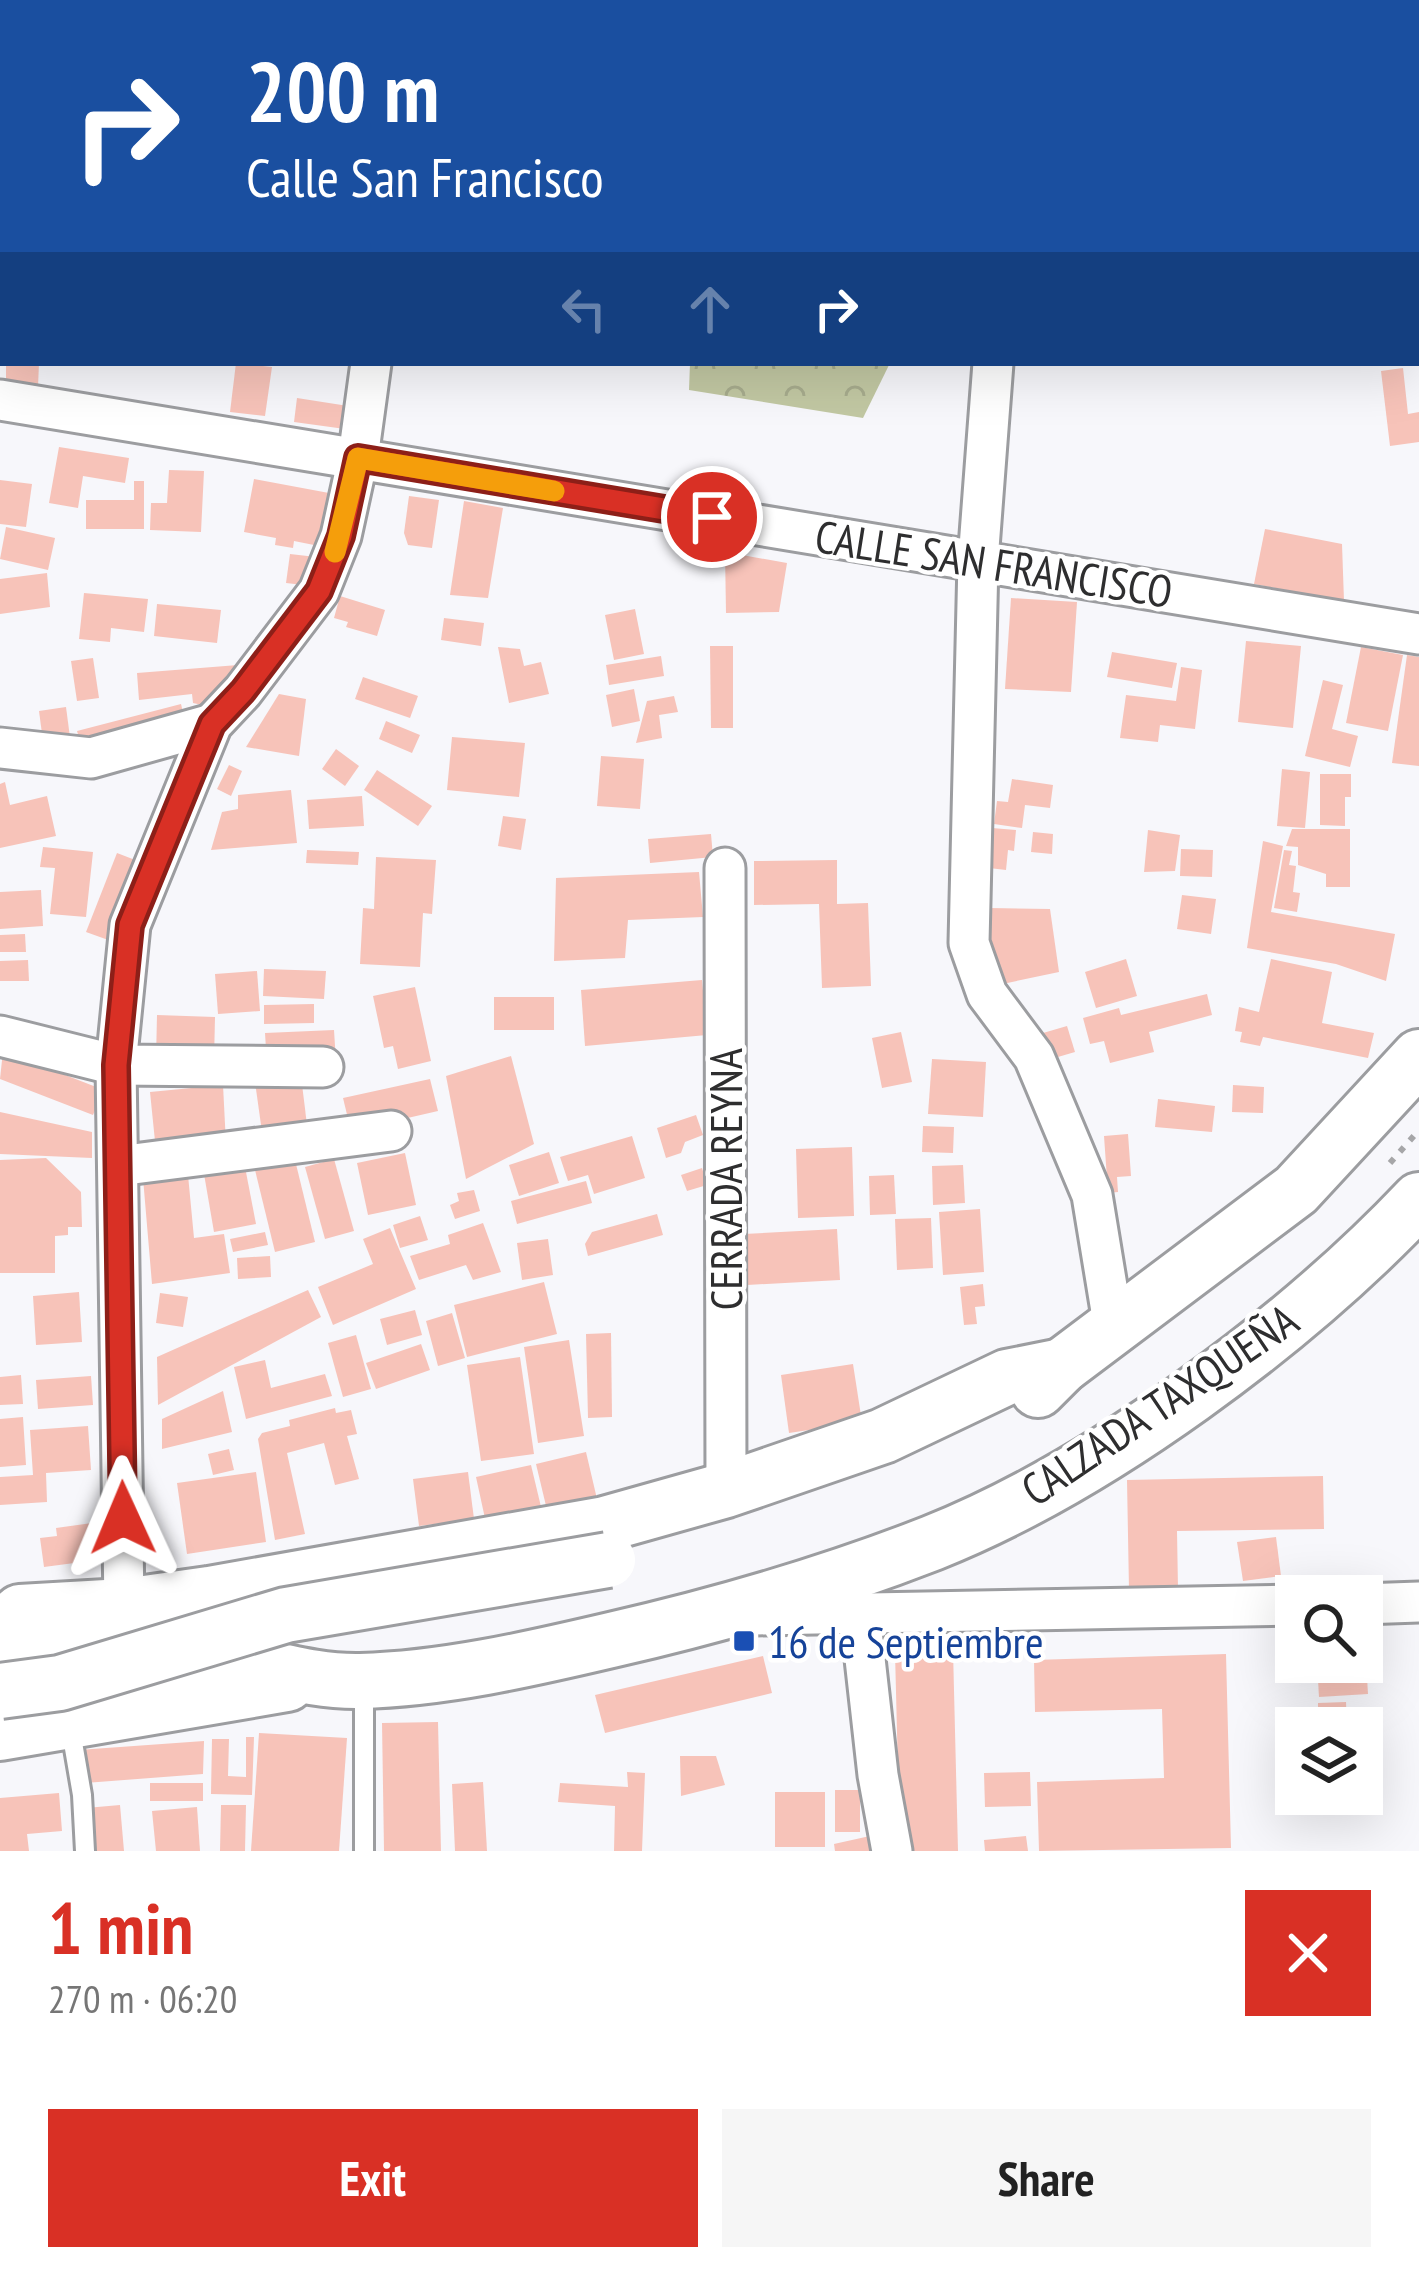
<!DOCTYPE html>
<meta charset="utf-8">
<style>
:root{--surface:#fff;--page:#f6f6f6;--text:#222;--muted:#767676;--accent:#d93025}
body{margin:0;font-family:"PT Sans Narrow",sans-serif;background:var(--page);color:var(--text);height:100vh;display:flex;flex-direction:column;font-size:45px;white-space:nowrap}
*{box-sizing:border-box;margin:0}
p{font-size:39px;color:var(--muted)}
.icon{flex:none;width:66px;height:66px;fill:none;stroke:currentColor;stroke-width:2;stroke-linecap:round;stroke-linejoin:round}
.map{position:relative;height:1851px;overflow:hidden}
.panel{display:flex;flex-direction:column;background:var(--surface);flex:1}
.panel>*{flex:none}
.banner{position:absolute;left:0px;top:0px;width:1419px;height:366px;box-shadow:0 12px 48px #0002;background:#1a4fa0;color:#fff;overflow:hidden}
.buttons{position:absolute;left:1275px;top:1575px;display:grid;gap:24px}
.buttons a{display:grid;place-items:center;width:108px;height:108px;border-radius:0px;background:var(--surface);box-shadow:0 12px 48px #0002;font-size:60px}
.pin{position:absolute;display:grid;place-items:center;width:102px;height:102px;color:#fff;margin:-51px;border:6px solid #fff;border-radius:50%;box-shadow:0 3px 12px #0007}
.me{position:absolute;width:132px;margin:-66px;rotate:359deg;stroke-linejoin:round;filter:drop-shadow(0 0 9px #0008)}
.turn{display:flex;align-items:center;gap:42px;height:252px;padding:0 48px;font-size:54px}
.turn .icon{width:156px;height:156px;stroke-width:2.5}
.turn b{display:block;font-size:84px;line-height:102px}
.lanes{display:flex;align-items:center;height:114px;padding:0 48px;background:#0003;justify-content:center;gap:60px;direction:ltr}
.lanes .off{opacity:.35}
.round{display:grid;place-items:center;flex:none;width:126px;height:126px;border-radius:0px;background:var(--page)}
.overview{display:flex;align-items:center;justify-content:space-between;height:204px;padding:0 48px}
h1{font-size:72px;font-weight:800;line-height:90px;color:var(--accent)}
.cta{display:flex;gap:24px;margin-top:auto;padding:24px 48px}
.cta a{flex:1;height:138px;border-radius:0px;background:var(--accent);color:#fff;font-size:48px;font-weight:800;line-height:138px;text-align:center}
.cta a+a{background:var(--page);color:var(--text)}
.map>svg:first-child{display:block}
.park{fill:url(#park-crowns)}
.building{fill:#f7c3b9}
.lines{fill:none;stroke-linecap:round;stroke-linejoin:round}
.service-casing{stroke:#9c9da0;stroke-width:24}
.minor-casing{stroke:#9c9da0;stroke-width:45}
.secondary-casing{stroke:#9c9da0;stroke-width:60}
.path{stroke:#a6a6a8;stroke-width:6;stroke-dasharray:6 9;stroke-linecap:butt}
.service{stroke:#fff;stroke-width:18}
.minor{stroke:#fff;stroke-width:39}
.secondary{stroke:#fff;stroke-width:54}
.secondary-bridge-casing{stroke:#9c9da0;stroke-width:60;stroke-linecap:butt}
.secondary-bridge{stroke:#fff;stroke-width:54}
.route-casing{stroke:#8d1f18;stroke-width:30}
.route{stroke:#d93025;stroke-width:21}
.slow{stroke:#f59e0b;stroke-width:21}
.transit-dot{fill:#1a4fb4;stroke:#fff;stroke-width:4.5}
.labels{text-anchor:middle;dominant-baseline:central;stroke-width:9;stroke-linejoin:round;paint-order:stroke}
.street-label{font-size:45px;fill:#2e2e2f;stroke:#fff}
.transit-label{font-size:45px;fill:#164399;stroke:#fff;text-anchor:start}
</style>
<div class="map">
<svg width="1419" height="1851" viewBox="0 0 1419 1851">
<defs>
<pattern id="park-crowns" width="20" height="18" patternUnits="userSpaceOnUse" patternTransform="scale(3)"><rect width="20" height="18" fill="#c2c8a3"/><path d="M2 6a3 3 0 1 1 6 0M12 15a3 3 0 1 1 6 0" fill="none" stroke="#a7ac8d"/></pattern>
</defs>
<rect width="100%" height="100%" fill="#f7f7fb"/>
<polygon class="park" points="690,363 890,363 863,418 689,390"/>
<g class="building">
<polygon points="6,363 39,363 38,387 6,387"/>
<polygon points="236,363 272,367 265,416 230,412"/>
<polygon points="1403,368 1408,414 1419,412 1419,442 1390,446 1381,371"/>
<polygon points="297,398 348,406 345,429 294,422"/>
<polygon points="59,447 129,458 125,483 83,476 78,508 49,503"/>
<polygon points="169,470 204,471 201,532 150,530 151,503 167,503"/>
<polygon points="254,479 329,493 319,546 294,541 293,548 275,545 276,538 244,532"/>
<polygon points="0,480 32,484 26,527 0,524"/>
<polygon points="134,481 144,481 144,529 86,529 86,500 134,500"/>
<polygon points="409,496 439,500 432,548 408,545 404,533"/>
<polygon points="464,501 503,508 488,598 450,595"/>
<polygon points="6,527 55,538 48,570 0,559"/>
<polygon points="1265,529 1342,544 1344,601 1254,584"/>
<polygon points="725,552 787,563 779,612 726,613"/>
<polygon points="290,554 316,557 312,586 286,583"/>
<polygon points="47,573 50,607 0,614 0,579"/>
<polygon points="84,593 148,599 144,632 111,628 110,642 79,639"/>
<polygon points="340,596 385,610 377,636 346,627 348,622 334,618"/>
<polygon points="1011,598 1077,602 1071,692 1005,689"/>
<polygon points="157,604 221,610 217,643 154,636"/>
<polygon points="635,609 644,654 614,660 605,615"/>
<polygon points="444,618 484,623 481,646 441,640"/>
<polygon points="1246,641 1301,646 1293,728 1238,722"/>
<polygon points="710,646 733,646 733,728 711,728"/>
<polygon points="498,647 520,649 524,666 541,662 549,694 509,703"/>
<polygon points="1361,647 1403,655 1388,731 1346,723"/>
<polygon points="1112,652 1177,663 1172,688 1107,677"/>
<polygon points="1407,655 1419,657 1419,766 1392,763"/>
<polygon points="661,656 664,676 609,685 606,665"/>
<polygon points="93,658 99,698 77,701 71,661"/>
<polygon points="238,665 216,708 193,703 192,694 139,700 137,673"/>
<polygon points="1181,667 1202,670 1195,729 1160,725 1158,742 1120,738 1126,695 1176,701"/>
<polygon points="363,677 418,696 410,718 355,699"/>
<polygon points="1323,680 1343,685 1332,729 1358,736 1350,767 1305,756"/>
<polygon points="634,689 640,721 612,727 606,695"/>
<polygon points="279,694 306,699 299,756 246,747"/>
<polygon points="674,696 678,712 659,715 662,738 636,743 647,701"/>
<polygon points="181,704 186,725 83,752 77,731"/>
<polygon points="66,707 71,745 44,749 39,711"/>
<polygon points="386,721 420,735 412,753 379,739"/>
<polygon points="452,737 525,743 519,797 447,790"/>
<polygon points="336,749 359,766 345,786 322,769"/>
<polygon points="601,756 644,759 640,809 597,806"/>
<polygon points="229,765 242,771 231,796 217,789"/>
<polygon points="1282,769 1310,772 1305,828 1277,826"/>
<polygon points="377,770 432,806 418,826 364,790"/>
<polygon points="1320,774 1351,774 1351,797 1345,797 1345,826 1320,825"/>
<polygon points="1012,779 1053,785 1050,808 1025,805 1022,828 994,824 997,801 1008,802"/>
<polygon points="5,782 10,805 47,796 56,836 0,848 0,784"/>
<polygon points="291,790 297,843 211,850 222,812 238,809 238,795"/>
<polygon points="362,796 364,826 309,829 307,800"/>
<polygon points="503,816 526,819 521,850 498,846"/>
<polygon points="992,828 1016,830 1014,851 1008,850 1006,870 989,868"/>
<polygon points="1292,829 1350,829 1350,887 1326,887 1326,874 1298,865 1298,847 1286,846"/>
<polygon points="1148,830 1180,835 1175,871 1144,872"/>
<polygon points="1033,832 1053,834 1052,854 1031,852"/>
<polygon points="711,834 713,857 650,863 648,839"/>
<polygon points="1263,841 1283,846 1271,912 1395,934 1386,981 1336,964 1247,948"/>
<polygon points="43,847 93,852 86,917 50,914 55,868 40,867"/>
<polygon points="1181,849 1213,850 1212,877 1180,876"/>
<polygon points="307,850 359,852 358,865 306,863"/>
<polygon points="1284,850 1292,851 1289,865 1296,866 1293,892 1300,893 1297,912 1274,908"/>
<polygon points="117,853 143,863 111,941 86,932"/>
<polygon points="376,857 436,860 432,914 423,913 420,967 360,964 363,908 374,909"/>
<polygon points="837,860 837,904 868,903 871,986 822,988 819,904 754,905 754,861"/>
<polygon points="699,872 703,917 628,920 625,958 554,961 556,878"/>
<polygon points="41,890 43,926 0,929 0,892"/>
<polygon points="1182,895 1216,899 1211,934 1177,929"/>
<polygon points="989,908 1050,909 1059,972 993,986"/>
<polygon points="25,934 26,952 0,952 0,935"/>
<polygon points="1126,959 1137,996 1096,1008 1085,972"/>
<polygon points="1271,959 1332,972 1322,1023 1374,1033 1368,1058 1263,1037 1260,1046 1240,1042 1242,1032 1235,1031 1239,1007 1259,1012"/>
<polygon points="28,960 29,981 0,981 0,961"/>
<polygon points="264,969 326,971 324,999 263,996"/>
<polygon points="257,971 260,1011 218,1014 215,974"/>
<polygon points="702,980 707,1035 585,1046 581,990"/>
<polygon points="415,987 431,1061 398,1069 393,1046 384,1048 373,996"/>
<polygon points="1207,994 1212,1015 1149,1032 1154,1052 1110,1063 1104,1041 1090,1044 1083,1018 1119,1008 1121,1015"/>
<rect x="494" y="997" width="60" height="33"/>
<polygon points="314,1004 314,1023 264,1024 264,1005"/>
<polygon points="157,1015 215,1017 214,1061 156,1060"/>
<polygon points="1067,1026 1075,1052 1051,1059 1043,1033"/>
<polygon points="334,1030 336,1062 267,1065 265,1033"/>
<polygon points="901,1032 912,1082 882,1088 872,1038"/>
<polygon points="3,1051 104,1090 93,1115 0,1079"/>
<polygon points="511,1056 534,1144 466,1179 446,1076"/>
<polygon points="932,1059 986,1062 983,1117 928,1114"/>
<polygon points="301,1076 307,1125 262,1132 255,1082"/>
<polygon points="430,1079 438,1111 351,1131 343,1098"/>
<polygon points="223,1085 226,1144 156,1151 150,1092"/>
<polygon points="1233,1085 1264,1087 1263,1113 1232,1112"/>
<polygon points="1158,1099 1215,1106 1212,1132 1155,1127"/>
<polygon points="0,1112 92,1132 92,1158 0,1154"/>
<polygon points="696,1115 703,1135 685,1142 681,1153 666,1158 657,1128"/>
<polygon points="923,1126 954,1127 953,1153 922,1152"/>
<polygon points="1128,1134 1131,1176 1117,1177 1118,1192 1108,1193 1104,1136"/>
<polygon points="632,1136 645,1178 594,1194 588,1175 568,1181 560,1157"/>
<polygon points="852,1147 854,1216 798,1218 796,1149"/>
<polygon points="549,1152 559,1183 519,1196 509,1165"/>
<polygon points="405,1153 416,1205 368,1215 357,1163"/>
<polygon points="46,1158 81,1192 82,1227 68,1227 68,1235 55,1236 55,1273 0,1273 0,1160"/>
<polygon points="334,1159 354,1231 325,1239 305,1167"/>
<polygon points="295,1160 315,1242 275,1252 255,1170"/>
<polygon points="963,1165 965,1203 933,1205 932,1166"/>
<polygon points="245,1167 256,1224 214,1232 204,1174"/>
<polygon points="702,1168 707,1185 687,1191 681,1175"/>
<polygon points="188,1175 194,1238 224,1234 230,1273 152,1284 143,1178"/>
<polygon points="894,1175 896,1214 870,1215 869,1176"/>
<polygon points="586,1181 592,1203 517,1224 511,1201"/>
<polygon points="474,1190 480,1211 455,1219 450,1205 459,1201 457,1193"/>
<polygon points="980,1209 984,1272 943,1275 939,1212"/>
<polygon points="657,1214 663,1235 588,1256 585,1244 592,1232"/>
<polygon points="420,1216 428,1240 400,1248 393,1225"/>
<polygon points="931,1218 933,1268 897,1270 895,1219"/>
<polygon points="483,1223 501,1272 473,1280 466,1265 419,1280 410,1256 450,1244 448,1235"/>
<polygon points="390,1228 416,1289 333,1325 318,1287 373,1264 363,1239"/>
<polygon points="837,1229 840,1280 747,1285 744,1234"/>
<polygon points="265,1232 268,1245 233,1252 230,1239"/>
<polygon points="548,1239 553,1275 522,1280 517,1243"/>
<polygon points="270,1256 271,1277 238,1279 237,1258"/>
<polygon points="544,1282 557,1334 467,1357 454,1305"/>
<polygon points="983,1284 985,1306 975,1307 977,1324 964,1325 960,1287"/>
<polygon points="308,1290 321,1317 158,1405 157,1357"/>
<polygon points="79,1292 82,1342 36,1345 33,1296"/>
<polygon points="160,1293 188,1297 183,1327 156,1323"/>
<polygon points="415,1310 422,1335 387,1345 380,1319"/>
<polygon points="452,1313 465,1358 438,1366 426,1321"/>
<polygon points="611,1333 612,1417 588,1418 586,1334"/>
<polygon points="356,1335 371,1389 343,1397 328,1343"/>
<polygon points="569,1340 584,1436 538,1443 524,1347"/>
<polygon points="421,1344 430,1370 376,1389 366,1363"/>
<polygon points="520,1357 534,1454 481,1461 467,1365"/>
<polygon points="265,1360 271,1388 325,1374 332,1396 246,1419 234,1367"/>
<polygon points="853,1364 862,1422 789,1433 781,1375"/>
<polygon points="21,1375 23,1404 0,1405 0,1377"/>
<polygon points="91,1376 93,1405 38,1409 36,1380"/>
<polygon points="223,1391 232,1432 162,1449 162,1419"/>
<polygon points="335,1408 336,1413 351,1410 357,1434 347,1436 359,1479 335,1485 324,1443 287,1453 305,1534 275,1540 258,1439 262,1433 290,1426 289,1420"/>
<polygon points="23,1417 26,1465 0,1467 0,1419"/>
<polygon points="88,1426 91,1470 46,1473 47,1502 0,1505 0,1477 33,1475 30,1430"/>
<polygon points="229,1449 234,1470 213,1475 208,1454"/>
<polygon points="586,1452 597,1499 547,1510 536,1464"/>
<polygon points="531,1465 542,1511 486,1523 476,1477"/>
<polygon points="256,1472 266,1542 187,1554 177,1483"/>
<polygon points="468,1472 474,1519 419,1526 413,1479"/>
<polygon points="1323,1476 1324,1529 1177,1531 1178,1589 1129,1590 1127,1480"/>
<polygon points="92,1523 97,1560 44,1567 40,1538 57,1536 56,1528"/>
<polygon points="1276,1537 1281,1576 1243,1581 1237,1542"/>
<polygon points="953,1650 958,1851 900,1851 895,1652"/>
<polygon points="1226,1654 1231,1848 1039,1851 1037,1782 1164,1778 1162,1709 1035,1712 1034,1660"/>
<polygon points="763,1656 772,1693 605,1733 595,1695"/>
<polygon points="1316,1662 1359,1662 1359,1674 1317,1675"/>
<polygon points="1367,1677 1368,1694 1319,1697 1318,1680"/>
<polygon points="1346,1702 1347,1728 1318,1728 1318,1703"/>
<polygon points="438,1722 441,1851 384,1851 382,1723"/>
<polygon points="259,1733 347,1738 339,1851 251,1851"/>
<polygon points="246,1737 254,1737 252,1795 211,1794 212,1739 229,1739 228,1776 246,1777"/>
<polygon points="204,1741 203,1774 85,1783 78,1750"/>
<polygon points="680,1756 716,1756 725,1785 681,1796"/>
<polygon points="627,1772 645,1773 642,1851 614,1851 615,1806 558,1802 560,1783 628,1787"/>
<polygon points="1030,1772 1031,1806 985,1807 984,1773"/>
<polygon points="483,1782 487,1851 455,1851 452,1784"/>
<rect x="150" y="1783" width="53" height="18"/>
<rect x="835" y="1790" width="25" height="42"/>
<rect x="775" y="1792" width="50" height="55"/>
<polygon points="59,1793 62,1831 27,1834 29,1851 0,1851 0,1798"/>
<polygon points="120,1805 124,1851 90,1851 86,1808"/>
<polygon points="221,1805 246,1805 245,1851 220,1851"/>
<polygon points="197,1807 200,1851 156,1851 152,1811"/>
<polygon points="870,1836 874,1851 835,1851 834,1844"/>
<polygon points="1026,1836 1028,1851 985,1851 984,1840"/>
</g>
<g class="lines">
<g class="service-casing">
<g id="service">
<polyline points="364,1686 364,1851"/>
<polyline points="70,1725 82,1795 85,1851"/>
</g>
</g>
<g class="minor-casing">
<g id="minor">
<polyline points="10,3 10,0"/>
<polyline points="296,3 327,0"/>
<polyline points="400,3 400,0"/>
<polyline points="0,206 3,186"/>
<polyline points="1416,304 1419,304"/>
<polyline points="993,363 978,561 969,943 987,994 1034,1057 1092,1195 1114,1329"/>
<polyline points="0,400 1419,634"/>
<polyline points="0,748 91,758 212,724"/>
<polyline points="725,868 726,1490"/>
<polyline points="0,1036 116,1065 323,1067"/>
<polyline points="118,1166 391,1131"/>
<polyline points="1362,1604 1419,1602"/>
<polyline points="124,1606 116,1065 130,925 212,724 243,691 319,591 341,536 358,458 371,363"/>
<polyline points="860,1614 878,1775 892,1851"/>
<polyline points="756,1615 1296,1605"/>
</g>
</g>
<g class="secondary-casing">
<g id="secondary">
<polyline points="1038,1390 1062,1366 1296,1190 1419,1057"/>
<polyline points="20,1612 124,1606 209,1594 605,1524 726,1490 883,1436 1007,1377 1062,1366"/>
<path d="M0,1646C73,1643 145,1648 217,1658C266,1665 309,1682 360,1681C443,1679 530,1659 611,1640C720,1615 827,1584 932,1543C1100,1476 1295,1331 1419,1200"/>
<polyline points="0,1733 287,1684"/>
</g>
</g>
<polyline class="path" points="1390,1163 1419,1130"/>
<use href="#service" class="service"/>
<use href="#minor" class="minor"/>
<use href="#secondary" class="secondary"/>
<g class="secondary-bridge-casing">
<polyline id="secondary-bridge" points="0,1691 60,1683 286,1615 608,1560"/>
</g>
<use href="#secondary-bridge" class="secondary-bridge"/>
</g>
<g class="lines">
<g class="route-casing">
<polyline id="route" points="123,1518 116,1065 130,925 212,724 243,691 319,591 341,536 358,458 712,517"/>
</g>
<use href="#route" class="route"/>
<polyline class="slow" points="335,552 358,458 554,491"/>
</g>
<rect class="transit-dot" x="732" y="1629" width="24" height="24" rx="6"/>
<g class="labels">
<g class="street-label">
<text transform="translate(994 563) rotate(9)">CALLE SAN FRANCISCO</text>
<text transform="translate(725 1179) rotate(-90)">CERRADA REYNA</text>
<text transform="translate(1159 1404) rotate(-34)">CALZADA TAXQUEÑA</text>
</g>
<g class="transit-label">
<text x="768" y="1641">16 de Septiembre</text>
</g>
</g>
</svg>
<div class="buttons">
<a><svg class="icon" aria-label="search" viewBox="0 0 24 24"><circle cx="10" cy="10" r="6"/><path d="M15 15l6 6"/></svg></a>
<a><svg class="icon" aria-label="layers" viewBox="0 0 24 24"><path d="M12 4l9 5-9 5-9-5zM3 14l9 5 9-5"/></svg></a>
</div>
<div class="pin" style="left:712px;top:517px;background:#d93025"><svg class="icon" aria-label="arrive" viewBox="0 0 24 24"><path d="M6 21V4h12l-3 4 3 4H6"/></svg></div>
<svg class="me" style="left:123px;top:1518px" viewBox="-20 -20 40 40"><path d="M0-17L14 15 0 8-14 15z" fill="#d93025" stroke="#fff" stroke-width="4"/></svg>
<div class="banner">
<div class="turn"><svg class="icon" aria-label="right" viewBox="0 0 24 24"><path d="M7 20v-9h11M14 6l5 5-5 5"/></svg><div><b>200 m</b>Calle San Francisco</div></div>
<div class="lanes"><svg class="icon off" aria-label="left" viewBox="0 0 24 24"><path d="M17 20v-9H6M10 6l-5 5 5 5"/></svg><svg class="icon off" aria-label="ahead" viewBox="0 0 24 24"><path d="M12 20V5M6 11l6-6 6 6"/></svg><svg class="icon" aria-label="right" viewBox="0 0 24 24"><path d="M7 20v-9h11M14 6l5 5-5 5"/></svg></div>
</div>
</div>
<section class="panel">
<div class="overview"><div><h1>1 min</h1><p>270 m · 06:20</p></div><a class="round" style="background:#d93025;color:#fff"><svg class="icon" aria-label="close" viewBox="0 0 24 24"><path d="M6 6l12 12M18 6L6 18"/></svg></a></div>
<div class="cta"><a>Exit</a><a>Share</a></div>
</section>
